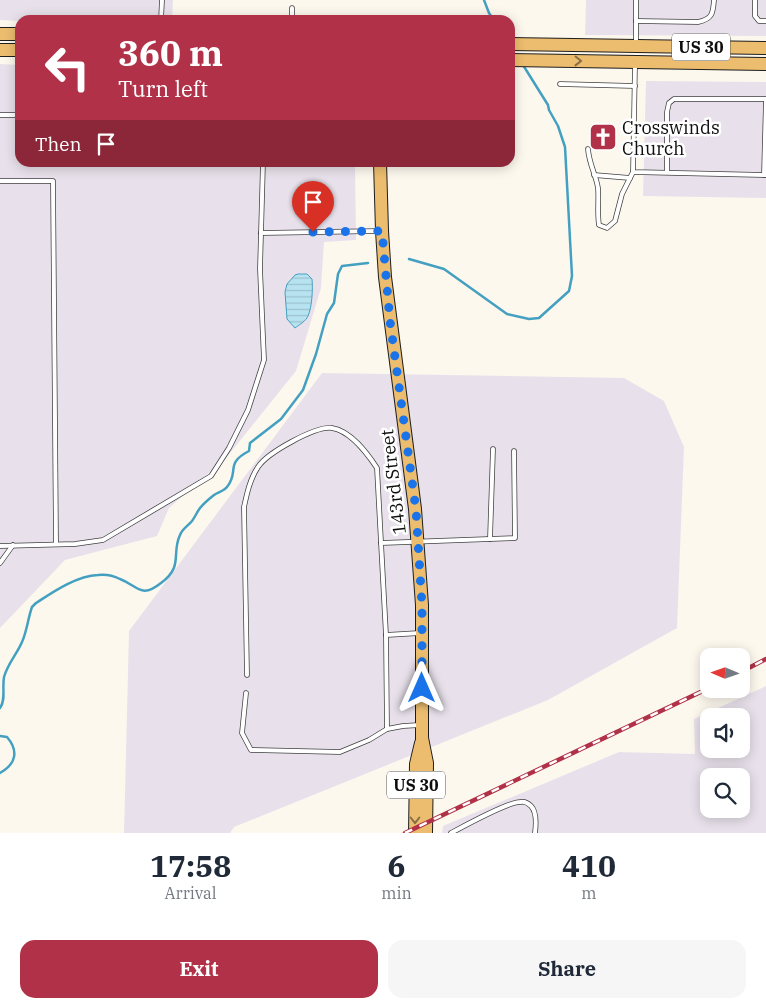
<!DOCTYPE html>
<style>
:root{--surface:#fff;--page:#f6f6f7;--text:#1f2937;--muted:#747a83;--accent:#b03148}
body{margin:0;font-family:"IBM Plex Serif",serif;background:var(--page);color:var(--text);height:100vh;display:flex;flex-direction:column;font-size:19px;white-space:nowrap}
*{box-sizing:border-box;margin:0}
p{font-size:16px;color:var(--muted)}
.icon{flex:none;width:28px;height:28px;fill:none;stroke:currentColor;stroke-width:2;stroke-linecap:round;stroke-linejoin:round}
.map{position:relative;height:833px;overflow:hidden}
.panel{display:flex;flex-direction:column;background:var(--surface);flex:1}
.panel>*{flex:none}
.hud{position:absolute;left:15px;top:15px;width:500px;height:152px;border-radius:15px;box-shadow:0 2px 12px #0003;background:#b03148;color:#fff;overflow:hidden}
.needle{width:32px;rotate:272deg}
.fabs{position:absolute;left:700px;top:648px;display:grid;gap:10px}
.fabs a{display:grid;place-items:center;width:50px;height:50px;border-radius:10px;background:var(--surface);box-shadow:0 2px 12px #0003;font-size:25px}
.pin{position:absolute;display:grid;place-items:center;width:42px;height:42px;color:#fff;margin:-51px -21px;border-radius:50% 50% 50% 0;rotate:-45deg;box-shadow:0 0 5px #0007}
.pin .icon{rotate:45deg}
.me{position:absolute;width:55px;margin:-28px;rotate:0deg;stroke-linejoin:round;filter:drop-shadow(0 0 4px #0008)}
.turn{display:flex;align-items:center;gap:18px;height:105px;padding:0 20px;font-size:22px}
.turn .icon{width:65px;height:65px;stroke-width:2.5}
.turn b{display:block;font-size:35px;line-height:42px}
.then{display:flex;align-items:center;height:48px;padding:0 20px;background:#0003;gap:10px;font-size:19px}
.eta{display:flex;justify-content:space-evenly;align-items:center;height:85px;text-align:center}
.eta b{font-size:30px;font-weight:700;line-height:35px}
.primary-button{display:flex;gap:10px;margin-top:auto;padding:10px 20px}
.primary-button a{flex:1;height:58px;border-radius:15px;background:var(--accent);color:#fff;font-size:20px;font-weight:700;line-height:58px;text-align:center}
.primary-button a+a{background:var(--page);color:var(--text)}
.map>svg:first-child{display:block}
.industrial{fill:#e8e1eb;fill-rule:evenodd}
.water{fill:url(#water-rules);stroke:#44a0c1}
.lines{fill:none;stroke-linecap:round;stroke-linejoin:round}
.stream{stroke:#44a0c1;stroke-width:2.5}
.lane-casing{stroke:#404040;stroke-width:5.5}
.primary-casing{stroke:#1e1e1e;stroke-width:14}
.lane{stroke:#fff;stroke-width:4}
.primary{stroke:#ecbd6f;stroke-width:12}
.rail-casing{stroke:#b03148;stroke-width:4.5}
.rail{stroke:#fff;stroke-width:2.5;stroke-dasharray:8;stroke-linecap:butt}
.oneway{stroke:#886e43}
.route{stroke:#1a73e8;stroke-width:9;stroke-dasharray:0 16.2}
.labels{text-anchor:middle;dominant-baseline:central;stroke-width:5;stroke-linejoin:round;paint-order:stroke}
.shield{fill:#fff;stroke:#565656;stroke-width:1}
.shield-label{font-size:16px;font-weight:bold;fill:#0d0d0d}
.poi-label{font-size:18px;fill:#0d0d0d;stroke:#fff;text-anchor:start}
.street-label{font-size:18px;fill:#0d0d0d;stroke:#fff}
</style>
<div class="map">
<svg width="766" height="833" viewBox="0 0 766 833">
<defs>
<pattern id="water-rules" width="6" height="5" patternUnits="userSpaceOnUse" patternTransform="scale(1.25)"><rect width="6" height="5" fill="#b7e3f0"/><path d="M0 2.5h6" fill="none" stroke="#9cc2cd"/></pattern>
</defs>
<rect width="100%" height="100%" fill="#fdf8ee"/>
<g class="industrial">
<polygon points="0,0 173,0 172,20 20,21 0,20"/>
<polygon points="586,0 766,0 766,36 585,35"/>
<polygon points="0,64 20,65 20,162 355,163 356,240 324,242 321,288 296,371 227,457 169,508 157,536 65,560 0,628"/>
<polygon points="646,81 766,82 766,198 643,196"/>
<polygon points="322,373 624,378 664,401 684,447 677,628 548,700 234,827 230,833 124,833 129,631"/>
<path d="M766,686V833H442L443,826L619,752L695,754L694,719ZM709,716H741V749H709ZM709,776H741V809H709Z"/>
</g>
<path class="water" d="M298,274H307L312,279C313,289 312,307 308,316C306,321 299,325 295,328L287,319L285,292L287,284L295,275Z"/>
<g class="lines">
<g class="stream">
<polyline points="484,0 489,13 494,20"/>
<polyline points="409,259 444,269 507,314 529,319 539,318 569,291 572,276 565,147 558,126 549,110 548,105 523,65"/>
<path d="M0,708C6,700 2,688 4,677C8,663 17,654 22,642C27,631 28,618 32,607L36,603C53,592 76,576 98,575C105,574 114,576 120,579C138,586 141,599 161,583C184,566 171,554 180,535C182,529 188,526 192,521C195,517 197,512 200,508C204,503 209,499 214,495C218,492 224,491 227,487C240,471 224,464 249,451L250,443L281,419L303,390L316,354L327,314L334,303L338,274L342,266L368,263"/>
<path d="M0,736L7,737C19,751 16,764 0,773"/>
</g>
<g class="lane-casing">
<g id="lane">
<polyline points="755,0 755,16 759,21 766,21"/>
<polyline points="161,20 162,0"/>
<polyline points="292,20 292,8"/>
<path d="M636,21L698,22C712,19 713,14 714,0"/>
<polyline points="636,44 636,0"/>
<polyline points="635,65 633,172 766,175"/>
<polyline points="560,84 635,86"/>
<polyline points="0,115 20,115"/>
<path d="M588,149C589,164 596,175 598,188C599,200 597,212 599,225L607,228L615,221L622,194L633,172"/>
<polyline points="667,172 667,112 669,103 674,99 766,99 764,175"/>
<polyline points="594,175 630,178"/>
<polyline points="0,181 53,181 56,543"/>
<polyline points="261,233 379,231"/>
<polyline points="490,539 493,449"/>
<polyline points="381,543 515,538 514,451"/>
<polyline points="0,546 75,544 103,540 211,476 229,448 248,410 264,360 260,269 263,162"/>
<polyline points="0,563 13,545"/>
<path d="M247,675L244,507C247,493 250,479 258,467C267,453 315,426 332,428C351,431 367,453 377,468L386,635"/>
<polyline points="246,693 242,733 251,750 340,752 369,740 387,729 403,726 420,725"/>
<polyline points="387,729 386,635 420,633"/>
<path d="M451,833C464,826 508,802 520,802C524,801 528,803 531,806C537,812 536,825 535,833"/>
</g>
</g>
<g class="primary-casing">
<g id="primary">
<polyline points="0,34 20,34"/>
<polyline points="510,44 766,48"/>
<polyline points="0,50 20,50"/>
<polyline points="510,60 766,64"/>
<polyline points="380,162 382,231 385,277 415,509 422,605 422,738 427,763 426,833"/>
<polyline points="415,833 416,764 421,743"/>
</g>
</g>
<use href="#lane" class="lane"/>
<use href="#primary" class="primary"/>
<g class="rail-casing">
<g id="rail">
<polyline points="741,672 766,659"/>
<polyline points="405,833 709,688"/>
</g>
</g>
<use href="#rail" class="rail"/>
</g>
<defs><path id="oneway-chevron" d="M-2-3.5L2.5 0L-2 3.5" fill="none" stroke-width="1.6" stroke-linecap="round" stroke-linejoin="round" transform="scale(1.25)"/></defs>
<g class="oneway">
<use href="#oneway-chevron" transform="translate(578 61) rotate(1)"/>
<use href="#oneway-chevron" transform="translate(415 820) rotate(90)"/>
</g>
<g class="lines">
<polyline class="route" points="313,232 382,231 390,321 416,510 422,605 422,688"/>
</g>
<defs>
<g id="church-square" transform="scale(1.4375)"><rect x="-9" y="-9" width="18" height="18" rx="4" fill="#b03148" stroke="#fff"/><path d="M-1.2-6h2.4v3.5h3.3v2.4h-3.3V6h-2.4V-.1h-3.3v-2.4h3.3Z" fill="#fff"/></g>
</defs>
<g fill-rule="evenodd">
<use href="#church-square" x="603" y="137"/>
</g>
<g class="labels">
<g class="shield">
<rect x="672" y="33.5" width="58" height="27" rx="4"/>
<rect x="387" y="771.5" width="58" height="27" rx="4"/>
</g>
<g class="shield-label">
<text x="701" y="47">US 30</text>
<text x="416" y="785">US 30</text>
</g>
<g class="poi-label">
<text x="622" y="127">Crosswinds<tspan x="622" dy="21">Church</tspan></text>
</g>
<g class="street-label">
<text transform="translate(393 482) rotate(-97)">143rd Street</text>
</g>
</g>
</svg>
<div class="fabs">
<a><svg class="needle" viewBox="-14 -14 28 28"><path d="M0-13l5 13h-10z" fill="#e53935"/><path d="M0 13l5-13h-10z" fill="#747a83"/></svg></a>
<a><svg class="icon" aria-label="sound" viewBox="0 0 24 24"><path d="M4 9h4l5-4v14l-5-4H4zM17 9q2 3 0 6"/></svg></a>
<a><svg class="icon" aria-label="search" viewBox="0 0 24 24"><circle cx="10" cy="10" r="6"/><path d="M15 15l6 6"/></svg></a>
</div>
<div class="pin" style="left:313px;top:232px;background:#d93025"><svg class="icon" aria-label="arrive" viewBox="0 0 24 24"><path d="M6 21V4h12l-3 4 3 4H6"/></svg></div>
<svg class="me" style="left:422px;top:688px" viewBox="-20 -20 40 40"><path d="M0-17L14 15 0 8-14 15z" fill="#1a73e8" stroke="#fff" stroke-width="4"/></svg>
<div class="hud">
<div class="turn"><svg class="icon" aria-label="left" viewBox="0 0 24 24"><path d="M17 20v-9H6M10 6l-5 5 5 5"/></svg><div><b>360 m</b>Turn left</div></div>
<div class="then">Then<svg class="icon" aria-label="arrive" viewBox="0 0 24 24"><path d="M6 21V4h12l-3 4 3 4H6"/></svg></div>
</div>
</div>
<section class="panel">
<div class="eta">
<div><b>17:58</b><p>Arrival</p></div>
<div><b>6</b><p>min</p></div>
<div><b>410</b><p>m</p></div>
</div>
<div class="primary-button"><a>Exit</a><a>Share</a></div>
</section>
